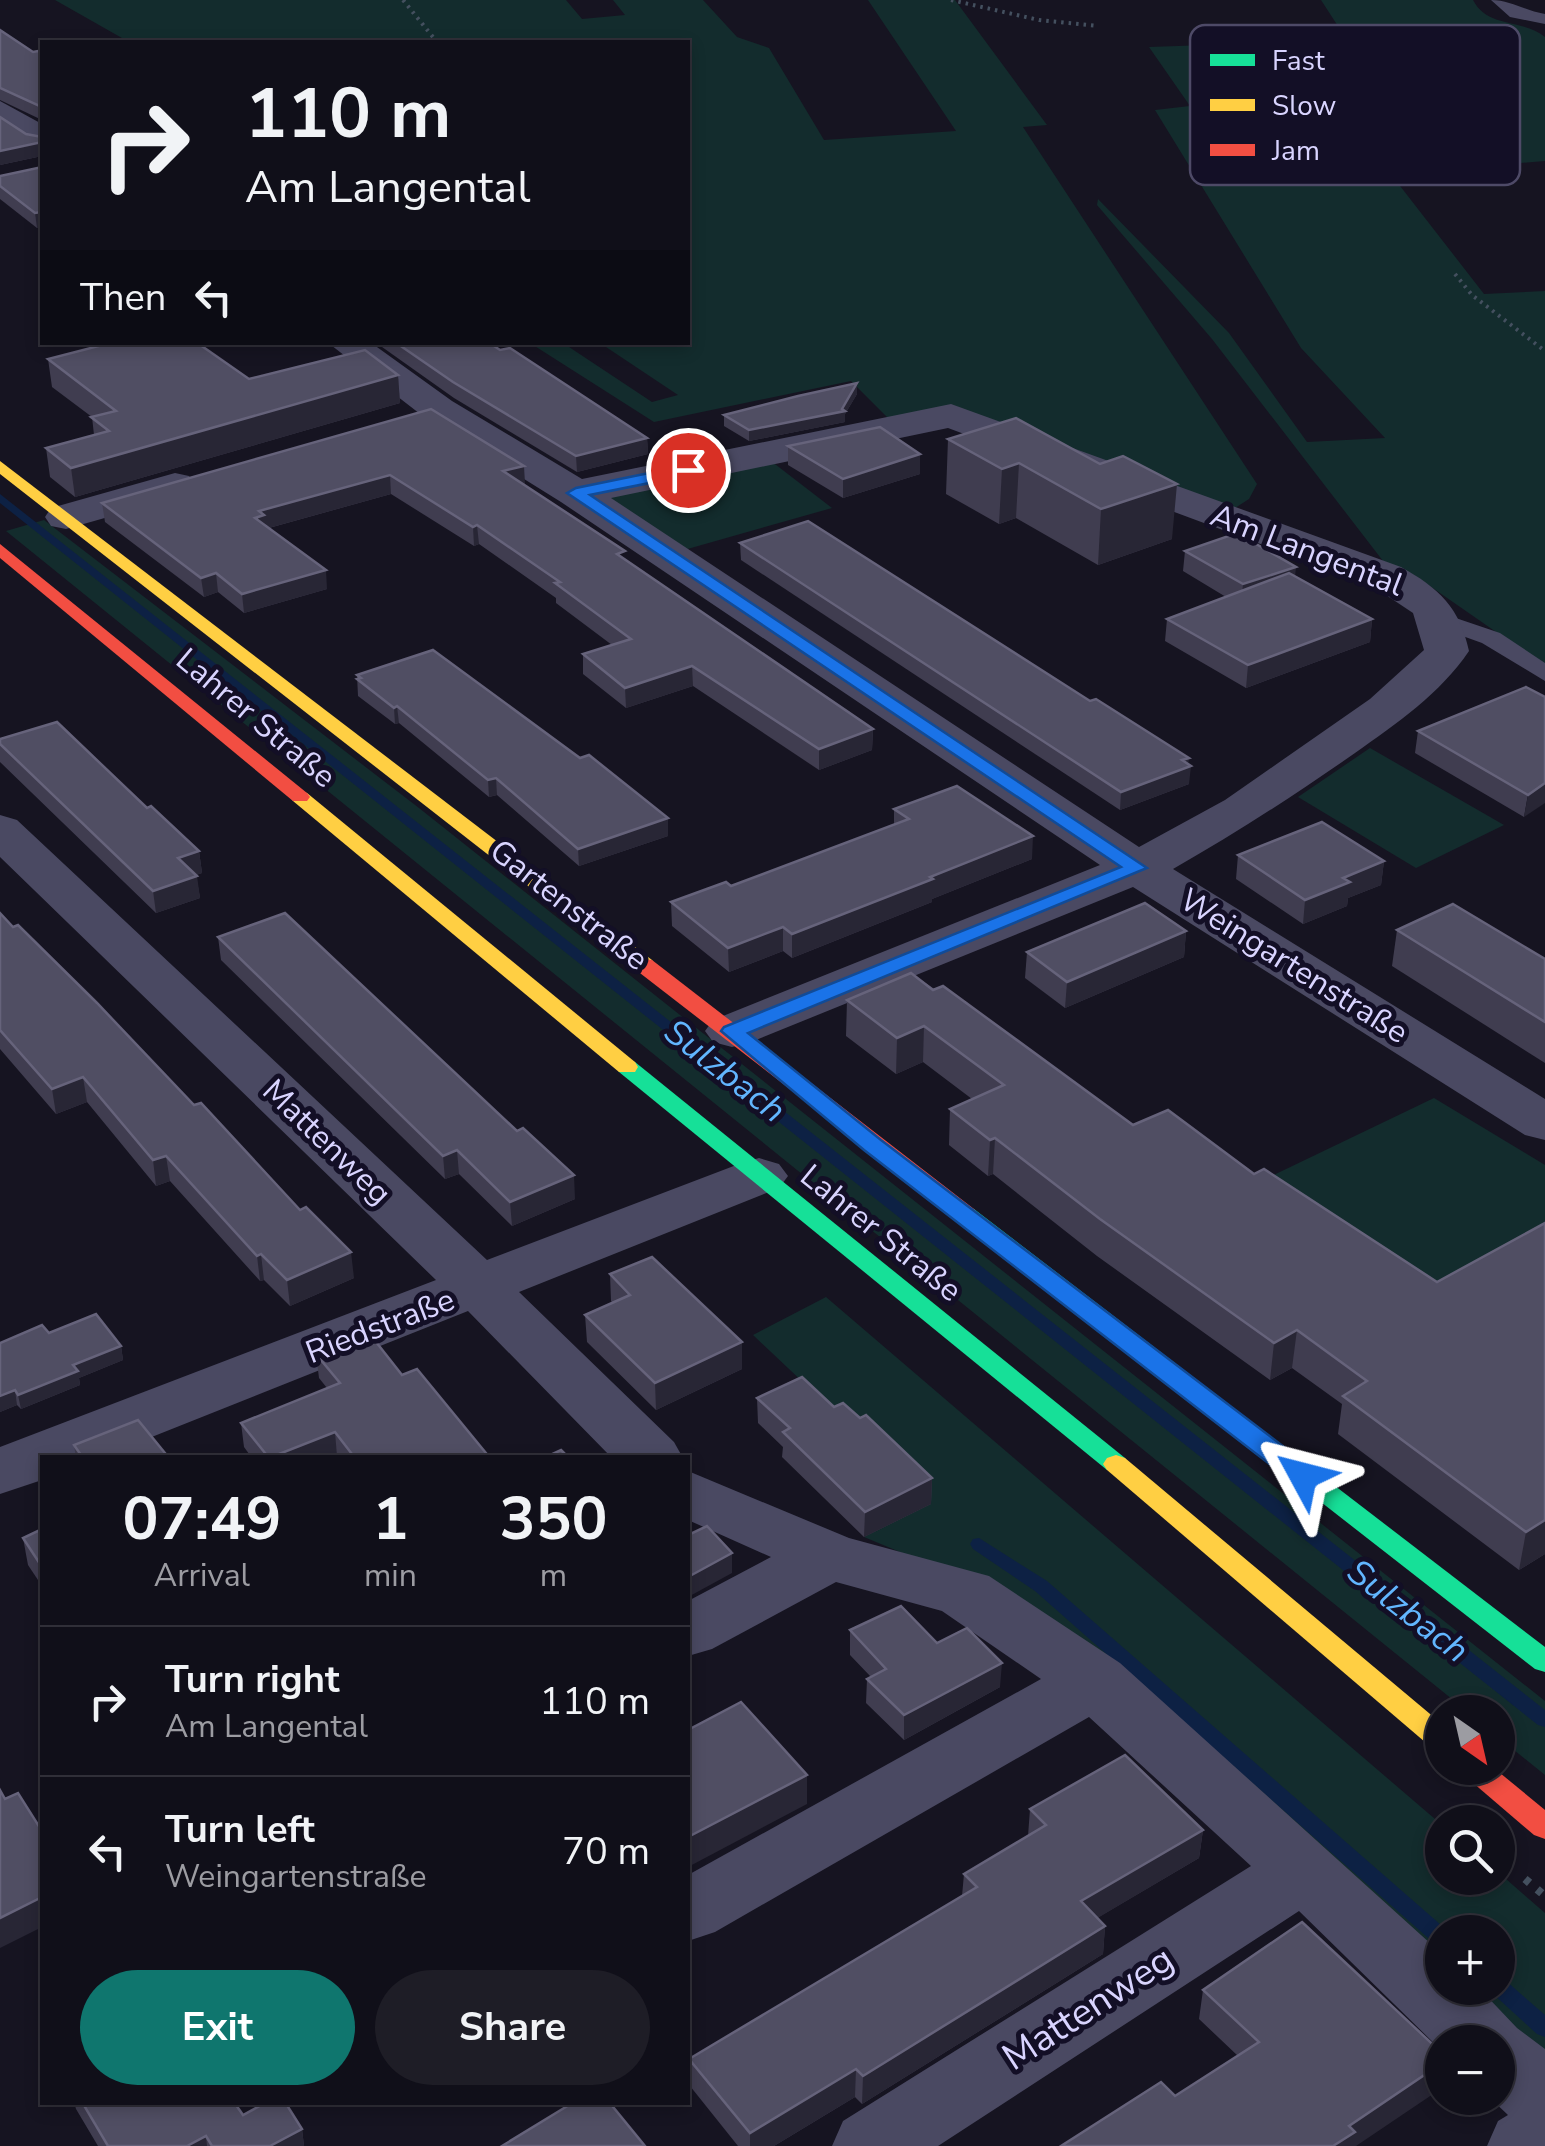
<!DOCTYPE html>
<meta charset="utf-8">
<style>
:root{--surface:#100f19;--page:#1e1d26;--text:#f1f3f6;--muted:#9c9ca2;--line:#302f38;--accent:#0f766e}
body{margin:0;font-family:"Nunito Sans",sans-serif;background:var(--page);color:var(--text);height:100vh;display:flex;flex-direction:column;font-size:38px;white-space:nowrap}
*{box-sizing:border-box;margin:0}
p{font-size:32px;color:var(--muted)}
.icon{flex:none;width:55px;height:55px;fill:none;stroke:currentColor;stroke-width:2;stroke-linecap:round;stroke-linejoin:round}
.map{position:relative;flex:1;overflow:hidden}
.sheet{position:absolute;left:40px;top:1455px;width:650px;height:650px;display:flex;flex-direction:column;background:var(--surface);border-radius:0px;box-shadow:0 5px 15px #0003,0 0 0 2px var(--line)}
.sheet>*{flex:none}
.banner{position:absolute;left:40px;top:40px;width:650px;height:305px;border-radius:0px;box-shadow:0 5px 15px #0003,0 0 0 2px var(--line);background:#100f19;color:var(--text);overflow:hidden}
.needle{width:65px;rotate:146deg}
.fabs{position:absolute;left:1425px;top:1695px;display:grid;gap:20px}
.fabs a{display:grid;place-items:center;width:90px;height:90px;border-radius:50%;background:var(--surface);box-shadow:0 5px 15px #0003,0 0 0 2px var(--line);font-size:50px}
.pin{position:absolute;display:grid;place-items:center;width:85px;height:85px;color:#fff;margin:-42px;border:5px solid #fff;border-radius:50%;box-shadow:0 2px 10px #0007}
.me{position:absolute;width:110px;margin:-55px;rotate:308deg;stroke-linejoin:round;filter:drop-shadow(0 0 8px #0008)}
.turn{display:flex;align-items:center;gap:35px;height:210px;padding:0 40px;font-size:45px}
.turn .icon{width:130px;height:130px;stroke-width:2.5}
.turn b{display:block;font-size:70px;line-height:85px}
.then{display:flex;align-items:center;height:95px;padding:0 40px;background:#0003;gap:20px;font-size:38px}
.eta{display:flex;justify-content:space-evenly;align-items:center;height:170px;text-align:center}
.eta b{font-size:60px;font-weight:700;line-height:70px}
.button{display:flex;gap:20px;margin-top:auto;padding:20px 40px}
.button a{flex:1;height:115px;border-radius:60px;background:var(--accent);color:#fff;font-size:40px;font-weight:700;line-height:115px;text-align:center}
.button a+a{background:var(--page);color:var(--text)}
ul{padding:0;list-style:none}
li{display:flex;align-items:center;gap:30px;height:150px;padding:0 40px;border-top:2px solid var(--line)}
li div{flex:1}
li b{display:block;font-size:38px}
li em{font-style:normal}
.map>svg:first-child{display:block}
.green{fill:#132c2d}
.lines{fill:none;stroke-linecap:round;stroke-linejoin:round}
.stream{fill:#0d2144;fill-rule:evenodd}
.path-far1{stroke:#44505f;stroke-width:4;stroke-dasharray:2.5 5;stroke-linecap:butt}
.path{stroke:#44505f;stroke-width:8;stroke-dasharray:6 10;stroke-linecap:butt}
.lane{fill:#4a4962;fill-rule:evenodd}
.street{fill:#4a4962;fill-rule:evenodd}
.fast{fill:#16e098;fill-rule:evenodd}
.slow{fill:#ffcf43;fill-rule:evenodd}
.jam{fill:#f24e42;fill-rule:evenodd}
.wall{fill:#403d50}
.shaded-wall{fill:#282635}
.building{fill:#504e63;stroke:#66637b;stroke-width:2.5}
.route{fill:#1a73e8;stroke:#114b97;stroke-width:2.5}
.labels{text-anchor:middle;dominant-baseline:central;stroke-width:10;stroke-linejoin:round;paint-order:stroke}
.street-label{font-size:32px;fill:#d9d4ff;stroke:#130f26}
.water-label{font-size:35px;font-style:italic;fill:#62b6ff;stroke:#130f26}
.near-street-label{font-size:38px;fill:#d9d4ff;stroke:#130f26}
.key{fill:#130f26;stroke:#4e4a67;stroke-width:2.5}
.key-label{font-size:28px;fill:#d9d4ff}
</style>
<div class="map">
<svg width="1545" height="2146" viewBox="0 0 1545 2146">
<rect width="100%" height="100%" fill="#161421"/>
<g class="green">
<polygon points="55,0 566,0 582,19 625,15 613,0 703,0 737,37 769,48 824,140 956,131 868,0 955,0 1047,125 1023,127 1257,484 1249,499 1235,508 953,410 890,420 851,381 654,422 530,343 563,343 652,402 678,395 600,343 688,342 688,42 129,42"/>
<path d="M1321,0H1473C1488,29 1522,18 1545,37V161L1390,173L1484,294L1545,291V666L1414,575L1383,561L1212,339L1097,205L1098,199L1229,333L1307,442L1385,438L1301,348L1155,110L1190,106L1149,47L1347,40Z"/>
<polygon points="771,461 832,508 684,550 601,495"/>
<polygon points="44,520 419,808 1545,1701 1545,1775 1498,1737 1498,1712 1468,1712 6,531"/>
<polygon points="1370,748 1504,825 1416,868 1298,797"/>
<polygon points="1434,1098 1545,1165 1545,1231 1426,1297 1263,1180"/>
<polygon points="826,1297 1442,1825 1442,1878 1498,1878 1498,1872 1545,1913 1545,2069 1456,1988 1498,1988 1498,1932 1442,1932 1442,1975 1174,1731 900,1552 864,1537 931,1503 753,1335"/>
</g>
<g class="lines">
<g class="stream">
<polygon points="0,494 1545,1710 1545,1727 1538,1725 0,503"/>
<polygon points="979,1538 1047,1581 1449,1932 1442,1932 1442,1946 1435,1944 1035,1591 973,1549 970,1544 973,1539"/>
<polygon points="1498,1977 1505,1980 1545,2015 1545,2037 1537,2034 1491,1992 1488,1988 1498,1988"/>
</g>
<g class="path-far1">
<polyline points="403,0 437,42"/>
<polyline points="951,0 1039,20 1098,26"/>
<polyline points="1455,274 1472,295 1545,351"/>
</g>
<polyline class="path" points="1525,1879 1545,1896"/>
<g class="lane">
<path d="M1491,0C1511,0 1525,11 1545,14V24L1510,17Z"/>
<polygon points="1441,613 1500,633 1545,663 1545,681 1482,643 1432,625 1429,620 1432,615"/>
</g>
<g class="street">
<polygon points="0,101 42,124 42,148 30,145 0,125"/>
<path d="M327,342H370L452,401L582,479L951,404L1401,567C1439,588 1460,608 1469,651C1440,694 1397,723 1355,753C1295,795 1236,833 1173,869L1545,1099V1140L1525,1135L1133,887L751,1042L732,1047L713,1042L705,1031L713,1020L1100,865L561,502L424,417ZM948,428L1371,585L1413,613L1424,650L1370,699L1225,800L1139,847L611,498Z"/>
<polygon points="175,473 189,476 195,485 189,494 66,529 51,526 45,517 51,508"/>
<polygon points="0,815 17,820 487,1260 739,1164 759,1158 779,1164 788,1176 779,1188 519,1292 674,1442 683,1458 612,1458 468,1311 99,1458 42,1458 42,1480 0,1494 0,1447 436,1280 0,857"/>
<polygon points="688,1471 849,1538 989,1576 1120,1663 1442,1954 1442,1988 1479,1988 1517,2028 1545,2049 1545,2146 1487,2146 1498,2121 1508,2115 1490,2098 1498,2098 1498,2042 1442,2042 1442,2051 1299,1911 938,2146 832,2146 843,2121 1251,1866 1089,1717 715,1932 688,1941 688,1875 1041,1679 942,1611 836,1582 712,1649 688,1656 688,1601 771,1557 688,1520"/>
</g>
<g class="fast">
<polygon points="627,1060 635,1062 1125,1458 1129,1464 1125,1470 1107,1470 619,1072 616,1067"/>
<polygon points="966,1207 974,1209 1545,1647 1545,1672 1535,1669 958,1219 954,1214"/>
</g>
<g class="slow">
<polygon points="0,461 652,960 655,965 652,970 636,970 0,474"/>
<polygon points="300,791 307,793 635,1062 638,1067 635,1072 619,1072 293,801 290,797"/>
<polygon points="1116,1455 1125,1458 1442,1724 1442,1751 1432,1748 1107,1470 1103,1464 1107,1458"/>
</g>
<g class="jam">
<polygon points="0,544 307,793 310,797 307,801 293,801 0,558"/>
<polygon points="644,959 652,960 974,1209 978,1214 974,1219 958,1219 636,970 633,965 636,960"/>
<polygon points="1461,1768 1494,1768 1545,1810 1545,1839 1534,1835 1465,1776"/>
</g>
</g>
<g class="wall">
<polygon points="0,30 33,52 42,54 42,156 0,165 26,134 42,137 42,120 0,100"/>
<polygon points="42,167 42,226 37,228 0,199 0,176"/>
<polygon points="375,342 488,342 647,438 648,454 577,472 454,398"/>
<polygon points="48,359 249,379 398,375 400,403 75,497 50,477 46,448 94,435 92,417 52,387"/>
<polygon points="857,383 857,394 845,414 845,422 749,441 724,426 724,415"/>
<polygon points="431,409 525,484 524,485 625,559 873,729 872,750 819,770 693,686 626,708 583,674 583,654 612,645 556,603 556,598 479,544 474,546 391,494 269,528 327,589 244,613 218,592 204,597 105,522 102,503"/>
<polygon points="1016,418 1172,539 1098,565 1016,518 999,524 946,494 948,439"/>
<polygon points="788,446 920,454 920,474 843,498 788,465"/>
<polygon points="740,543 1090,701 1188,765 1189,784 1120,810 741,560"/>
<polygon points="1185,551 1295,577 1372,619 1370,642 1246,688 1165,641 1167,619 1226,597 1183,571"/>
<polygon points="357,675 580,758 668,818 668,836 579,866 497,795 489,797 399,723 395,724 358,696"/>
<polygon points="1545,697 1524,817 1415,753 1418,731"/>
<polygon points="0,739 147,808 199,851 202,873 196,875 200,898 156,913 0,762"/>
<polygon points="894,809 1032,859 932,899 932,902 792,958 783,951 729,972 672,926 671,902 731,886 894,825"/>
<polygon points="1238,855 1384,861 1381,885 1348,898 1347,906 1303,924 1236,879"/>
<polygon points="0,913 354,1278 290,1306 264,1280 260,1281 170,1181 156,1186 87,1102 56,1114 0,1049"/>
<polygon points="1397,930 1545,959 1545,1063 1392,966"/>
<polygon points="1186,931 1184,957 1065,1008 1025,978 1027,952"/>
<polygon points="218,937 575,1199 512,1226 459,1174 445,1179 221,960"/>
<polygon points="911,973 1133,1125 1168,1110 1545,1554 1519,1570 1338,1434 1342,1404 1292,1368 1270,1380 1097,1256 993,1174 988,1176 949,1145 950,1109 972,1099 923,1062 896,1074 846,1036 847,1000"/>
<polygon points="610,1274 742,1342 742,1369 656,1410 587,1342 585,1315 613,1303 611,1301"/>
<polygon points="49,1333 121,1346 123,1360 79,1378 80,1385 21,1409 17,1405 0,1412 0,1343"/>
<polygon points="316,1354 402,1375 490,1458 339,1458 337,1456 333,1458 252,1458 244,1447 241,1423 327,1388 319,1378"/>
<polygon points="757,1398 834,1407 860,1418 932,1478 931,1504 864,1537 782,1457 783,1447 758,1423"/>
<polygon points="74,1445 169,1458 76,1458"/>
<polygon points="42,1529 42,1586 28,1565 23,1538"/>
<polygon points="850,1630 937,1643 1000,1687 904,1740 866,1703 867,1679 871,1677 850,1655"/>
<polygon points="1030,1809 1203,1830 1199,1858 1097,1918 1105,1926 1103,1954 862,2104 855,2097 774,2146 738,2146 690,2086 689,2059 962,1896 964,1874 1028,1836"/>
<polygon points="1302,1922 1356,2146 1175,2096 1238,2056 1199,2019 1203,1990"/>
<polygon points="74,2102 234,2102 243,2115 302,2129 304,2146 98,2146 76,2109"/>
</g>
<g class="shaded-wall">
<polygon points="42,142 42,156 0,165 0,151"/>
<polygon points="42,212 42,226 37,228 35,213"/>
<polygon points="398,375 400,403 75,497 71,468"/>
<polygon points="857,383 857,394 845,414 845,422 749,441 749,430 842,409"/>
<polygon points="647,438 648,454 577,472 576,456"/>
<polygon points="920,454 920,474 843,498 843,479"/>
<polygon points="1019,463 1016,518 999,524 1002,469"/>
<polygon points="524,466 525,484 504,490 503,471"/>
<polygon points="390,475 391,494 265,529 255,518 259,511"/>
<polygon points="1177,484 1172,539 1098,565 1101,509"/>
<polygon points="477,525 479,544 474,546 473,527"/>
<polygon points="1296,567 1294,588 1241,605 1243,584"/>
<polygon points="326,570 327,589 244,613 242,594"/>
<polygon points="216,573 218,592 204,597 201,578"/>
<polygon points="1372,619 1370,642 1246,688 1248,665"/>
<polygon points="692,666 693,686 626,708 625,688"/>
<polygon points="397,706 399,723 395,724 394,708"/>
<polygon points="873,729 872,750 819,770 819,749"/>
<polygon points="1189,758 1188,767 1191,766 1189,784 1120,810 1121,792"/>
<polygon points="496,778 497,795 489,797 488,780"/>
<polygon points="1545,783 1545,803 1524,817 1528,795"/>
<polygon points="668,818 668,836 579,866 578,849"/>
<polygon points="1033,836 1032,859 932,899 932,902 792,958 792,934"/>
<polygon points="199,851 202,873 181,880 178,858"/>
<polygon points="1384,861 1381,885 1348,898 1347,906 1303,924 1305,900 1343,878"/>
<polygon points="197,876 200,898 156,913 153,891"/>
<polygon points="783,927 783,951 729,972 728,948"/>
<polygon points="1186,931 1184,957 1065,1008 1067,982"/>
<polygon points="924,1026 923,1062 896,1074 897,1038"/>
<polygon points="83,1077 87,1102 56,1114 52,1089"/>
<polygon points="995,1138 993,1174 988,1176 990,1140"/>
<polygon points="457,1150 459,1174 445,1179 443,1156"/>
<polygon points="166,1156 170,1181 156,1186 153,1160"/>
<polygon points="574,1175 575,1199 512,1226 510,1202"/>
<polygon points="351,1252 354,1278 290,1306 287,1280"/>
<polygon points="261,1254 264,1280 260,1281 257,1256"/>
<polygon points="1297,1330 1292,1368 1270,1380 1274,1343"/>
<polygon points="742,1342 742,1369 656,1410 655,1383"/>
<polygon points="121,1346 123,1360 79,1378 80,1385 21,1409 18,1395 73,1365"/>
<polygon points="15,1390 17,1405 0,1412 0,1396"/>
<polygon points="335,1432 337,1456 333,1458 270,1458"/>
<polygon points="932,1478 931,1504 864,1537 865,1512"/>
<polygon points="1545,1520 1545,1554 1519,1570 1526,1532"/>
<polygon points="732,1553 732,1573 688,1597 688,1577"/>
<polygon points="1002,1663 1000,1687 904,1740 904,1715"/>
<polygon points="807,1775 807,1804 688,1867 688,1837"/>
<polygon points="1203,1830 1199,1858 1079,1929 1081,1901"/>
<polygon points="42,1897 42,1927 0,1948 0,1918"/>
<polygon points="1105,1926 1103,1954 862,2104 863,2076"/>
<polygon points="1442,2063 1442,2088 1356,2146 1333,2146 1349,2126"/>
<polygon points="856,2069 855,2097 774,2146 750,2146 750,2133"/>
<polygon points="302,2129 304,2146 270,2146"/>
<polygon points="206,2136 207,2146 187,2146"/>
</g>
<g class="building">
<polygon points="0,30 33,52 38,51 42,54 42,145 42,142 0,151 0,117 26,134 42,137 42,107 0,88"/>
<polygon points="42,167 42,212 35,213 0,186 0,176"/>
<polygon points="114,342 196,342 249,379 365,350 398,375 71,468 46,448 109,431 91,417 116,411 48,359"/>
<polygon points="395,342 488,342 500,350 510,348 647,438 576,456 453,382"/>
<polygon points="857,383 842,409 845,411 749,430 724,415 798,396"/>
<polygon points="431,409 524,466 503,471 625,551 617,554 873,729 819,749 692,666 625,688 583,654 631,639 555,583 560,582 477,525 473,527 390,475 259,511 264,515 255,518 326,570 242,594 216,573 201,578 102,503"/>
<polygon points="1016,418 1100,464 1123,456 1177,484 1101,509 1019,463 1002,469 948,439"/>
<polygon points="880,427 920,454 843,479 788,446"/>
<polygon points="808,521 1090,701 1096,699 1189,758 1182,760 1191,766 1121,792 740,543"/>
<polygon points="1237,533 1296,567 1243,584 1185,551"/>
<polygon points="1289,573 1372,619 1248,665 1167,619"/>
<polygon points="433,650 580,758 589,755 668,818 578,849 496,778 488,780 397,706 394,708 357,679 361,678 357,675"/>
<polygon points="1526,687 1545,697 1545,783 1528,795 1418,731"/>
<polygon points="57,722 147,808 151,806 199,851 178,858 197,876 153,891 0,744 0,739"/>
<polygon points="957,786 1033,836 930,877 933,879 792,934 783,927 728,948 671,902 726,882 731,886 909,819 894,809"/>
<polygon points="1322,822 1384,861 1343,878 1350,882 1305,900 1238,855"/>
<polygon points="1145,903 1186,931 1067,982 1027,952"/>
<polygon points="1453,904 1545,959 1545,1022 1397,930"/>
<polygon points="0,913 13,927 18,925 97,1003 194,1105 201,1103 300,1210 306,1207 351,1252 287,1280 261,1254 257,1256 166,1156 153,1160 83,1077 52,1089 0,1030"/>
<polygon points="285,913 517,1131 523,1128 574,1175 510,1202 457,1150 443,1156 218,937"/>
<polygon points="911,973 933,990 943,986 1133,1125 1168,1110 1254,1174 1264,1169 1437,1282 1545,1223 1545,1520 1526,1532 1343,1396 1367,1381 1297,1330 1274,1343 1100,1219 995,1138 990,1140 950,1109 1004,1085 924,1026 897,1038 847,1000"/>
<polygon points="652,1257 742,1342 655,1383 585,1315 630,1295 610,1274"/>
<polygon points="96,1314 121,1346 73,1365 78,1371 18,1395 15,1390 0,1396 0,1343 42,1325 49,1333"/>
<polygon points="369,1333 402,1375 417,1369 490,1458 355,1458 335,1432 269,1458 241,1423 340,1383 316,1354"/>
<polygon points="802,1377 834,1407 843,1403 860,1418 866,1415 932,1478 865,1512 783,1432 790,1428 757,1398"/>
<polygon points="138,1420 169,1458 83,1458 74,1445"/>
<polygon points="561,1450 569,1458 544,1458"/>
<polygon points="707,1526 732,1553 688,1577 688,1535"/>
<polygon points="42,1529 42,1567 23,1538"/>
<polygon points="901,1606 937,1643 967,1628 1002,1663 904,1715 867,1679 886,1669 850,1630"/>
<polygon points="741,1702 807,1775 688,1837 688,1730"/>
<polygon points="1125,1755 1203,1830 1081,1901 1105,1926 863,2076 856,2069 750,2133 689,2059 977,1887 964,1874 1046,1825 1030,1809"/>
<polygon points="0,1790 5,1799 18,1793 42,1831 42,1897 0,1918"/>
<polygon points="1302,1922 1442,2053 1442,2063 1349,2126 1355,2132 1333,2146 1061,2146 1161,2082 1175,2096 1259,2042 1203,1990"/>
<polygon points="82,2102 234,2102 243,2115 267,2102 285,2102 302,2129 270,2146 212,2146 206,2136 187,2146 108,2146"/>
<polygon points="574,2102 609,2102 645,2146 502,2146"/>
</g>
<polygon class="route" points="688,465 697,470 694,474 590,495 1147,868 748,1033 881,1140 1313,1469 1317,1476 1313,1483 1294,1483 864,1150 721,1031 724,1027 1121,867 567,493 576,488"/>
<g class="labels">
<g class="street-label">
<text transform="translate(1307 550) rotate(21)">Am Langental</text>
<text transform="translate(256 718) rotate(40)">Lahrer Straße</text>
<text transform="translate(569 905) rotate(38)">Gartenstraße</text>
<text transform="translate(1294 966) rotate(32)">Weingartenstraße</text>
<text transform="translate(327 1142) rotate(44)">Mattenweg</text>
<text transform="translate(881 1233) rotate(39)">Lahrer Straße</text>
<text transform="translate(380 1326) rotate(-21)">Riedstraße</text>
</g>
<g class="water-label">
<text transform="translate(725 1071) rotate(38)">Sulzbach</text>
<text transform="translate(1408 1611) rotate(38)">Sulzbach</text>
</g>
<g class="near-street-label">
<text transform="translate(1088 2008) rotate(-33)">Mattenweg</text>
</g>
</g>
<rect x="1190" y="25" width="330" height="160" rx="15" class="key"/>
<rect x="1210" y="54" width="45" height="12" fill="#16e098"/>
<rect x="1210" y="99" width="45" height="12" fill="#ffcf43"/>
<rect x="1210" y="144" width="45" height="12" fill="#f24e42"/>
<g class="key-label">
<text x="1272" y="70">Fast</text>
<text x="1272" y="115">Slow</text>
<text x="1272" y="160">Jam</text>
</g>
</svg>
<div class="fabs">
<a><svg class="needle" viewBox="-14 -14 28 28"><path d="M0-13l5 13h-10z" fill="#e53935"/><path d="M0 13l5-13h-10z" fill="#9c9ca2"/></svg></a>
<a><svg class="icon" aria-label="search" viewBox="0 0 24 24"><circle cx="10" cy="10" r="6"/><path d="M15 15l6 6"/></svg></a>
<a>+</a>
<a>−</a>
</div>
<div class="pin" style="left:688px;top:470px;background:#d93025"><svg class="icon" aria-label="arrive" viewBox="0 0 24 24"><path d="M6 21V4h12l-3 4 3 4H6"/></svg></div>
<svg class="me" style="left:1303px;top:1476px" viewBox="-20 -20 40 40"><path d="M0-17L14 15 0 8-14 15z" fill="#1a73e8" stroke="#fff" stroke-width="4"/></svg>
<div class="banner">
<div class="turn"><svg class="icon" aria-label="right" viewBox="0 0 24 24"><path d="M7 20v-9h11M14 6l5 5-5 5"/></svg><div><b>110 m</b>Am Langental</div></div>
<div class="then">Then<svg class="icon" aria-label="left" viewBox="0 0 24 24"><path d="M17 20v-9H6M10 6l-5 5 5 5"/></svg></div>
</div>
<section class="sheet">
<div class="eta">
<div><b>07:49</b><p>Arrival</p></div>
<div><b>1</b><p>min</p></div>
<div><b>350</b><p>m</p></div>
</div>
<ul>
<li><svg class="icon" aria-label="right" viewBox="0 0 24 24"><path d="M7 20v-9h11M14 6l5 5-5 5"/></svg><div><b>Turn right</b><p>Am Langental</p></div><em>110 m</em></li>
<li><svg class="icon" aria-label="left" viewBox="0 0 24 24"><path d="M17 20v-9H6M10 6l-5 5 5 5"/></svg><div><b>Turn left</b><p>Weingartenstraße</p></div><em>70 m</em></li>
</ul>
<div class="button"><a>Exit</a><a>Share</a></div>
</section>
</div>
